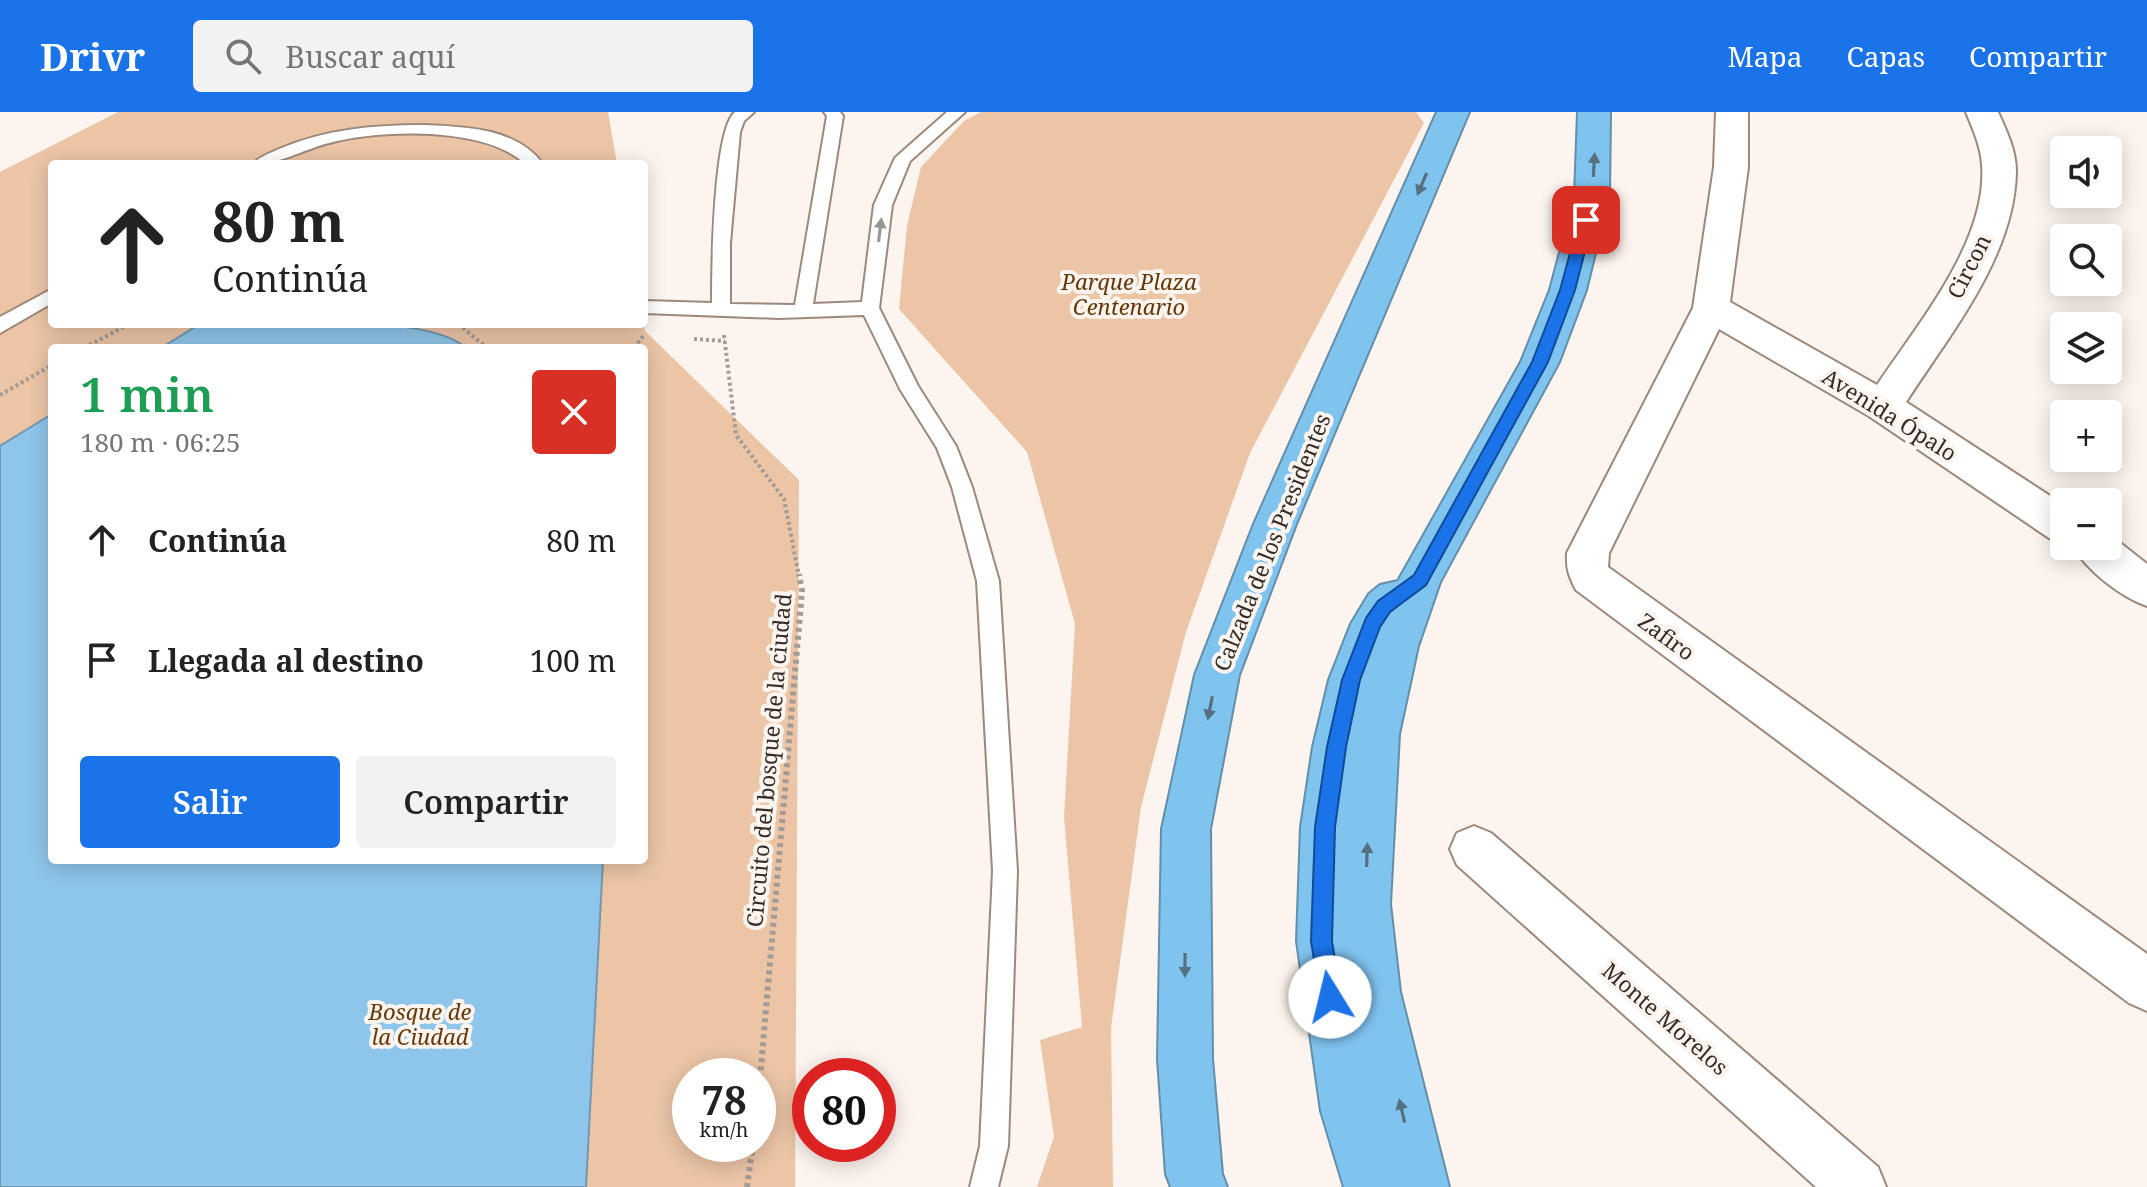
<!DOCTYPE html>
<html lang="es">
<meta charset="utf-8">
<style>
:root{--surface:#fff;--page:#f2f2f2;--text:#222;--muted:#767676;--accent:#1a73e8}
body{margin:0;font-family:"Noto Serif",serif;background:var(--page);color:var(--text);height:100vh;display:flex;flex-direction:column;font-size:30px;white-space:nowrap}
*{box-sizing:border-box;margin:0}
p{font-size:26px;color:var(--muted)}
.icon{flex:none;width:44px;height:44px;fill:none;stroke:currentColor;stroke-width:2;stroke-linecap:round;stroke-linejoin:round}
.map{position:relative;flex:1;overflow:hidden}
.side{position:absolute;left:48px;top:232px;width:600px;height:520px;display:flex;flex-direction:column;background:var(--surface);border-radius:8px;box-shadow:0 4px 20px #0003}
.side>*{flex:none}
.guide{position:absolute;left:48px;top:48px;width:600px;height:168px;border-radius:8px;box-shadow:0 4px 20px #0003;background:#fff;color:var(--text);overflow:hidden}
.buttons{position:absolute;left:2050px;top:24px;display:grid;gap:16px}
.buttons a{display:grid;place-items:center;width:72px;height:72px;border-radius:8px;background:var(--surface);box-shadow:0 4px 20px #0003;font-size:40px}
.speed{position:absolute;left:672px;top:946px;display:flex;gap:16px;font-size:40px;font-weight:700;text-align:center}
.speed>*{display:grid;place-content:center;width:104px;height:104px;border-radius:50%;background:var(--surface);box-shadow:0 4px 20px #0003;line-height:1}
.speed small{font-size:20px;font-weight:400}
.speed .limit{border:12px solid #d22;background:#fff;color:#111}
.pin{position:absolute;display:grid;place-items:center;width:68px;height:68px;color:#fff;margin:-34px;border-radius:16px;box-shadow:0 4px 12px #0006}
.me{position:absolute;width:88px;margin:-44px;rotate:351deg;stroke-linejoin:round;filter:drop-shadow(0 0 6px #0008)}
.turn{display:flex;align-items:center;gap:28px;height:168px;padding:0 32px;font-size:36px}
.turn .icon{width:104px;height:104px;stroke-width:2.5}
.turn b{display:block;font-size:56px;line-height:68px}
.round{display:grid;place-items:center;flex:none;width:84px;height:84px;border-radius:8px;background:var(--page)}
.headline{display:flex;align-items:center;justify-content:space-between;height:136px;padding:0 32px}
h1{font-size:48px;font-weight:600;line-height:60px;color:#1e9e55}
.button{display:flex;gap:16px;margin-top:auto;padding:16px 32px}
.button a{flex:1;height:92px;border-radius:8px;background:var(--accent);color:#fff;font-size:32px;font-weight:600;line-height:92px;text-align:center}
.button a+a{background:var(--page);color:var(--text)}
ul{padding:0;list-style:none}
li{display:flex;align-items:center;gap:24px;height:120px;padding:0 32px}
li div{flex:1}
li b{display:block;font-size:30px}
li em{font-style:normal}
header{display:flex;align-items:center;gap:48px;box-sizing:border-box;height:112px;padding:0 40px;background:var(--accent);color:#fff}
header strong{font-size:38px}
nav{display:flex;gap:44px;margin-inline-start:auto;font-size:28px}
.search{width:560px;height:72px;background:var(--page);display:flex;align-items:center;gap:20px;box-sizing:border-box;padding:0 28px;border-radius:8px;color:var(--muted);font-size:30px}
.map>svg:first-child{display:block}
.green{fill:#ecc5a6;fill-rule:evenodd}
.water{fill:#8ec5ea;stroke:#7397b0;stroke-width:2}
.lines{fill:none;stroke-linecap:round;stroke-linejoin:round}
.lane-casing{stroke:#9c897b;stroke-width:4}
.street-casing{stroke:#9c897b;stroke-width:4}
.highway-casing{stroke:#658ea9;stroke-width:4}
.path-far1{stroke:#a39b95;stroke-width:4;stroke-dasharray:3 3;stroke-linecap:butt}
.path{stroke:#a39b95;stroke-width:6;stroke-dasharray:4 4;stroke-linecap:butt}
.lane{fill:#fff;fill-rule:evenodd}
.street{fill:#fff;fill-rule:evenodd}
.highway{fill:#7fc3ef;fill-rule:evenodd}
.oneway{fill:#567081}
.oneway2{fill:#9a9693}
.route{fill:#1a73e8;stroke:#114b97;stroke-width:2}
.labels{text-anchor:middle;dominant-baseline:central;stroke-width:8;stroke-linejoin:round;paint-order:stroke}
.street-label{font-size:22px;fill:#342d27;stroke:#fcf4ee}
.park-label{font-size:22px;font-style:italic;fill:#663809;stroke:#fcf4ee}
</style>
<header>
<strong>Drivr</strong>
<div class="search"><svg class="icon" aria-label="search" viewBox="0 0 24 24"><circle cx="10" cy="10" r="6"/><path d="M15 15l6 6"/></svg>Buscar aquí</div>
<nav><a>Mapa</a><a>Capas</a><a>Compartir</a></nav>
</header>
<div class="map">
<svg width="2147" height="1075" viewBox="0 0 2147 1075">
<rect width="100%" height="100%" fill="#fcf4ee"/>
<g class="green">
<path d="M118,0H608L617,52H52V212H644L645,219L799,368L795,1075H0V60ZM52,236H644V748H52ZM690,964H758V1032H690Z"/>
<polygon points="981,0 1416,0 1424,11 1250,341 1186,520 1141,695 1111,916 1113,1075 1037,1075 1054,1025 1040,928 1082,915 1064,705 1075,512 1027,340 899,197 907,114 921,55 964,9"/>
</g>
<g class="water">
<path d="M200,212C259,212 425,199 466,236H161Z"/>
<polygon points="52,302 52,748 603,748 586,1075 0,1075 0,334"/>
</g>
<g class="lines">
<g class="lane-casing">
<g id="lane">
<path d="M735,0H754L744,9L740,20L730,131V192L795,193L827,4L824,0H840L843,4L813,192L862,190L874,93L895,46L947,0H965L910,49L892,93L879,196L918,274L956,334L972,375L999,469L1017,759L1008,1034L998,1075H970L980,1034L993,759L977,469L952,375L937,336L900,277L864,203L779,206L644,201V189L712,191C712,158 713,18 735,0Z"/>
<path d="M425,13C467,15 516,16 543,52H525C486,14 379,17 329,31C302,38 281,52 253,52C259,45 270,41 279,37C327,17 374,13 425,13Z"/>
<polygon points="52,177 52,191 0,221 0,205"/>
</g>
</g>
<g class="street-casing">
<g id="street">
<path d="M1716,0H1748V55L1730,190L1877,273C1917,213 1988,129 1982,53C1981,35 1973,17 1966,0H1998C2006,18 2016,38 2016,59C2015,144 1950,222 1906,290L2064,393V431L2049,426L1869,304L1719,217L1609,441L1608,455L2147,842V899L2129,891L1576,478C1569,465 1566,456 1567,441L1693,196L1714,55Z"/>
<path d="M2109,422L2147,452V494C2121,485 2086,458 2073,434H2108Z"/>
<polygon points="1474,714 1491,721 1878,1055 1886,1075 1816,1075 1457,753 1450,737 1457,721"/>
</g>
</g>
<g class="highway-casing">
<g id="highway">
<polygon points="1437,0 1469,0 1296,412 1239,563 1210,717 1212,947 1222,1062 1227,1075 1171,1075 1166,1062 1158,947 1162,717 1195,563 1254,412"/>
<polygon points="1578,0 1610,0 1609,84 1586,178 1559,250 1440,470 1418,534 1399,622 1390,792 1400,880 1449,1075 1344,1075 1321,999 1297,829 1301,715 1313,635 1329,568 1351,512 1369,482 1380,473 1398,469 1521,250 1550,178 1575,84"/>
</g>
</g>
<g class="path-far1">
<polyline points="458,212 487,236"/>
<polyline points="724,223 736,323 784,387 799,464"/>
<polyline points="694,227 725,229"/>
<polyline points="84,236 129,212"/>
<polyline points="634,236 644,223"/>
<polyline points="0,283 52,253"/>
</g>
<g class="path">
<polyline points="758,990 802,479 799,462"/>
<polyline points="747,1075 753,1032"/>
</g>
<use href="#lane" class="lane"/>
<use href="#street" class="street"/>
<use href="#highway" class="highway"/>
</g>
<defs><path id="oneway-solid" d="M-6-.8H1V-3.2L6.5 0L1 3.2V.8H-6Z" transform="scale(2)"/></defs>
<g class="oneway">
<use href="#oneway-solid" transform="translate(1594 53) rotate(-87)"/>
<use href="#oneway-solid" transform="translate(1422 72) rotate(113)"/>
<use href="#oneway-solid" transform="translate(1210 596) rotate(101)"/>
<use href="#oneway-solid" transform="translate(1367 743) rotate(-88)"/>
<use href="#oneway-solid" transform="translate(1185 853) rotate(90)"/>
<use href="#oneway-solid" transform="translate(1402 999) rotate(-103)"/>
</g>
<use class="oneway2" href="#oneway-solid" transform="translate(880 118) rotate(-83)"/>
<polygon class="route" points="1586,103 1593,108 1575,178 1548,250 1426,473 1390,500 1380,515 1360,568 1346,635 1335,715 1332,829 1341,885 1338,893 1330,896 1323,893 1320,885 1311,829 1315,715 1327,635 1342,568 1366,506 1378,489 1414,463 1532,250 1560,178 1579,108"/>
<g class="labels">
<g class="street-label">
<text transform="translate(1968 154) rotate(-63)">Circon</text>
<text transform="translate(1890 302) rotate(32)">Avenida Ópalo</text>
<text transform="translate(1271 430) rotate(-68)">Calzada de los Presidentes</text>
<text transform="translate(1667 524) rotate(36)">Zafiro</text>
<text transform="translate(768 648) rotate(-85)">Circuito del bosque de la ciudad</text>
<text transform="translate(1666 906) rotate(41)">Monte Morelos</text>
</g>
<g class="park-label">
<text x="1129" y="169">Parque Plaza<tspan x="1129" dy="25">Centenario</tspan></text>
<text x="420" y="899">Bosque de<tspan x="420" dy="25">la Ciudad</tspan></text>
</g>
</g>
</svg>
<div class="buttons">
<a><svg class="icon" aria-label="sound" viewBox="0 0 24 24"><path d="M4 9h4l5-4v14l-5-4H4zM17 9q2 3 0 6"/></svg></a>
<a><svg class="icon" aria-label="search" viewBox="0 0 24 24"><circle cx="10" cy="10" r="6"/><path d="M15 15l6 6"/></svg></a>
<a><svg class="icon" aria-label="layers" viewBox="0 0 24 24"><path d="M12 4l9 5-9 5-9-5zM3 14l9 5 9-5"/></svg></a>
<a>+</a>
<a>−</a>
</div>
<div class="speed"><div>78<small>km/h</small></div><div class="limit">80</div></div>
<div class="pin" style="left:1586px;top:108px;background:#d93025"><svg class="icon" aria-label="arrive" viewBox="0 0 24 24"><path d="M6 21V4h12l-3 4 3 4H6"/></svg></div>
<svg class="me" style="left:1330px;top:885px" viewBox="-20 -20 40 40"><circle r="19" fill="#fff"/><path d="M0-13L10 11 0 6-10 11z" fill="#1a73e8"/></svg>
<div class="guide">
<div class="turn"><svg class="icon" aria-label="ahead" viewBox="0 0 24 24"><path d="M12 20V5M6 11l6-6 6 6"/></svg><div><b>80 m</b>Continúa</div></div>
</div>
<section class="side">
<div class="headline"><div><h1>1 min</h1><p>180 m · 06:25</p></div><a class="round" style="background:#d93025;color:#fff"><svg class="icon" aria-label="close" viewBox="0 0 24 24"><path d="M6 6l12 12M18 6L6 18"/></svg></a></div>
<ul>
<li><svg class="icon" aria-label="ahead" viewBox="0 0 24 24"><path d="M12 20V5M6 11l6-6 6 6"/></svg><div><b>Continúa</b></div><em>80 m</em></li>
<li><svg class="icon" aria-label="arrive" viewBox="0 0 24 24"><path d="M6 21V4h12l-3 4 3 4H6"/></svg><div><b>Llegada al destino</b></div><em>100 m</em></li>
</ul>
<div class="button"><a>Salir</a><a>Compartir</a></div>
</section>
</div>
